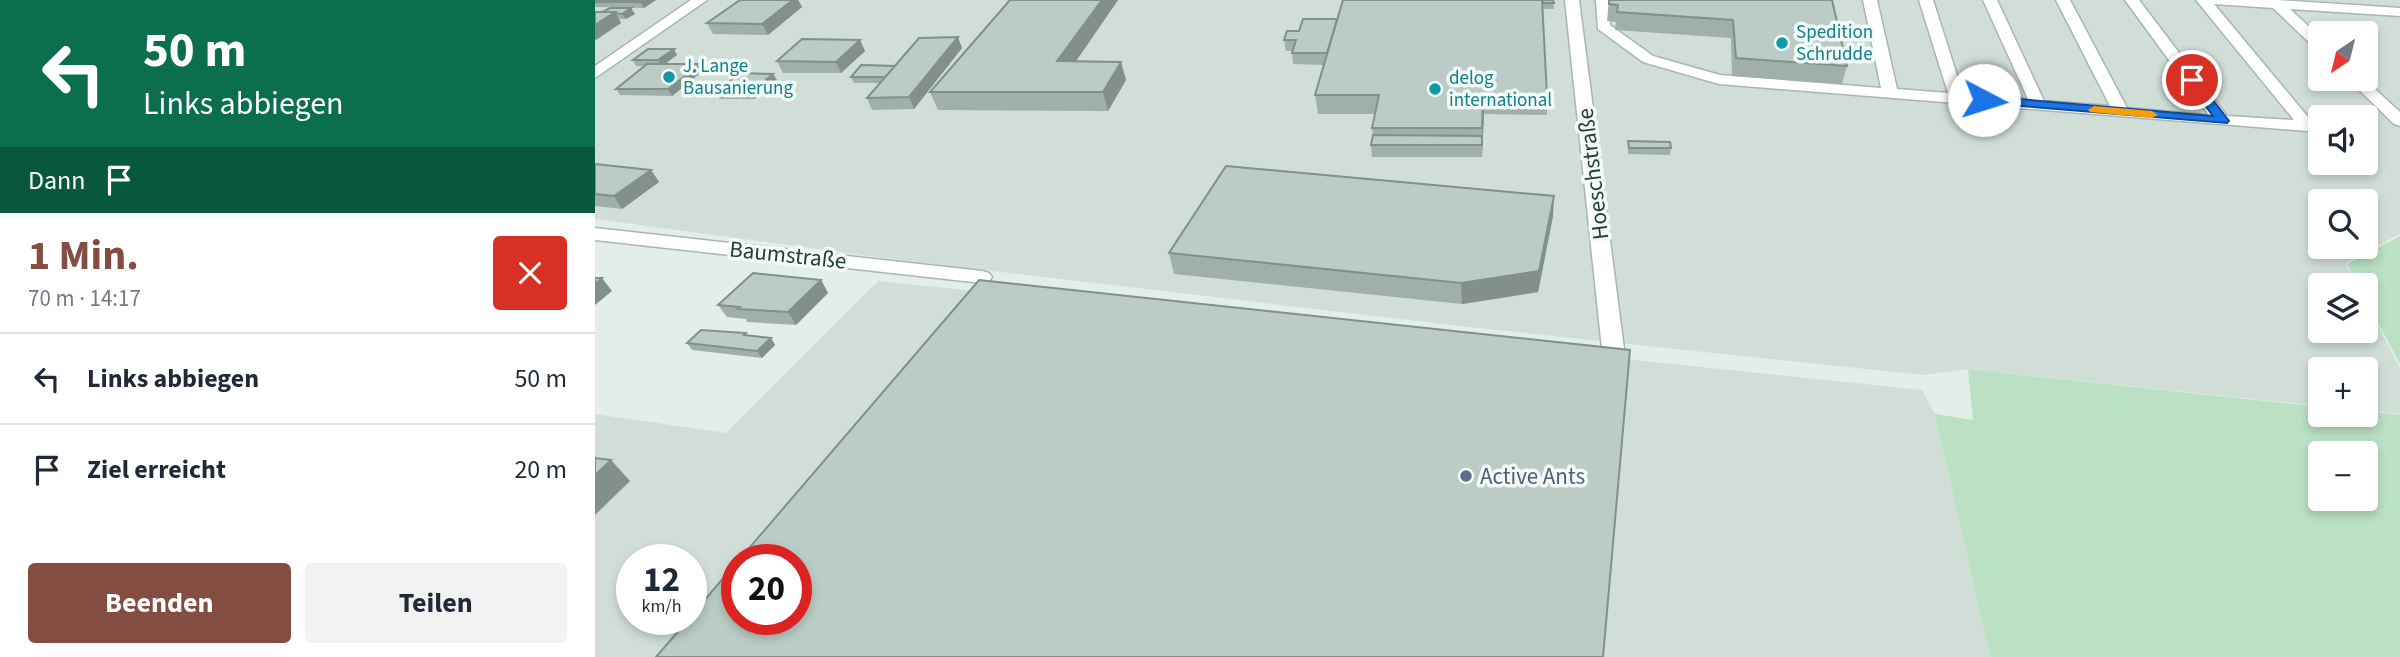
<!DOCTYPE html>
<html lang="de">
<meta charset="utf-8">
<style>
:root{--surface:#fff;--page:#f2f2f3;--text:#1f2937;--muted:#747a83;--line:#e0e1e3;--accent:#844d42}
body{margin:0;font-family:"Source Sans 3",sans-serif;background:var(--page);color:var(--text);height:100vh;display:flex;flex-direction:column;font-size:26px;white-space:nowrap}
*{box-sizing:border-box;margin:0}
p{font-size:23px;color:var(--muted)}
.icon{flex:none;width:38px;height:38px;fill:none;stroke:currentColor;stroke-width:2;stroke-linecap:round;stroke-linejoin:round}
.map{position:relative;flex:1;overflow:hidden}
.details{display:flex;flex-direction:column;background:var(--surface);width:595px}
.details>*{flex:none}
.top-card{background:#0b6e4f;color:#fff;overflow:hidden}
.needle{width:46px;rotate:215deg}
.tools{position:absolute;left:1713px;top:21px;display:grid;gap:14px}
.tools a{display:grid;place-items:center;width:70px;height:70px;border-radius:7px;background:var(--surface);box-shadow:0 4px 10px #0003;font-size:35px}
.speed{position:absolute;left:21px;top:544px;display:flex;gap:14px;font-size:35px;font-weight:700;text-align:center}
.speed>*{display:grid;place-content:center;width:91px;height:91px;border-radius:50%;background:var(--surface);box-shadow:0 4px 10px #0003;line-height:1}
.speed small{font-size:18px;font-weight:400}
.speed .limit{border:10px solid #d22;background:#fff;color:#111}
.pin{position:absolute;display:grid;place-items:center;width:60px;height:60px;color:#fff;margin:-30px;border:4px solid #fff;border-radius:50%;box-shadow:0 2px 7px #0007}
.me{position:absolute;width:77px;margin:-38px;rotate:95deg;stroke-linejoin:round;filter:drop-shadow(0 0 5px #0008)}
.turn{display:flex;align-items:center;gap:24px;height:147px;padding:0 28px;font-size:32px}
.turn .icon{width:91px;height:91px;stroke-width:2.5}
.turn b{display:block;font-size:49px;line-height:60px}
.then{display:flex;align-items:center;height:66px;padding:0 28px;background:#0003;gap:14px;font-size:26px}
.round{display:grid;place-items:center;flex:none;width:74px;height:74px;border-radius:7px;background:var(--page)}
.summary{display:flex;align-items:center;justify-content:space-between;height:119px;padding:0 28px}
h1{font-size:42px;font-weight:700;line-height:52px;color:var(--accent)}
.button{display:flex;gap:14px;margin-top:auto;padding:14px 28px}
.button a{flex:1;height:80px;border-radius:7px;background:var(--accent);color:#fff;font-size:28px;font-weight:700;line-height:80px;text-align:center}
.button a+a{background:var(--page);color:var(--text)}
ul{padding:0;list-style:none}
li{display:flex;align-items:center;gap:21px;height:91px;padding:0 28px;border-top:2px solid var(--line)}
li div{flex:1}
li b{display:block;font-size:26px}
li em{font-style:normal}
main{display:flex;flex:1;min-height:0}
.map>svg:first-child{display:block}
.built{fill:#d1ded8;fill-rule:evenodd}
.green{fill:#bae1c4;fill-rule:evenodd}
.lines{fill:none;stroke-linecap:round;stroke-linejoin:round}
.minor-casing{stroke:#a5b7b0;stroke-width:3}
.minor{fill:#fff;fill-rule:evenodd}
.wall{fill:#a0afa9}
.shaded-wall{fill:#828f8a}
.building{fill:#baccc5;stroke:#828f8a;stroke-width:2}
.route{fill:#1a73e8;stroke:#114b97;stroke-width:2}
.slow{fill:#f59e0b}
.culture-dot{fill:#0f9aa8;stroke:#f4faf7;stroke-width:2.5}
.service-dot{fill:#5c6f8a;stroke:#f4faf7;stroke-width:2.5}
.labels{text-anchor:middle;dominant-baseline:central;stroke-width:7;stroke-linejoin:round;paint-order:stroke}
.far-culture-label{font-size:19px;fill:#0d838f;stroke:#f4faf7;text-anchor:start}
.street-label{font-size:23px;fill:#204138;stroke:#f4faf7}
.service-label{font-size:23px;fill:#4e5e75;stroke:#f4faf7;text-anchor:start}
</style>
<main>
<section class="details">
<div class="top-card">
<div class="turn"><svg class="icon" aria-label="left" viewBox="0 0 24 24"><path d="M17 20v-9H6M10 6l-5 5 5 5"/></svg><div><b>50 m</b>Links abbiegen</div></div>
<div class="then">Dann<svg class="icon" aria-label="arrive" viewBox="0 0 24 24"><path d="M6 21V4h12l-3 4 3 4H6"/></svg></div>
</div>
<div class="summary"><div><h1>1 Min.</h1><p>70 m · 14:17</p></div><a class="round" style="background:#d93025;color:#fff"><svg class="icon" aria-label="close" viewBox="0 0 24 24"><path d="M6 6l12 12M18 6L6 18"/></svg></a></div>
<ul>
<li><svg class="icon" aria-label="left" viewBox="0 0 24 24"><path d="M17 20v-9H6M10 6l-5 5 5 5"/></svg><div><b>Links abbiegen</b></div><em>50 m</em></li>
<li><svg class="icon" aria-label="arrive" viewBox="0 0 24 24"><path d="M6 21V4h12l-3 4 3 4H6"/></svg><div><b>Ziel erreicht</b></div><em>20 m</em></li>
</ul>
<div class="button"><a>Beenden</a><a>Teilen</a></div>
</section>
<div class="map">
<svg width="1805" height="657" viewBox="0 0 1805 657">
<rect width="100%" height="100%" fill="#e3eee9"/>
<g class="built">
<path d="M0,0H1805V234L1750,263L1762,285H1726V331H1771V303L1805,368V414L1771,410V369H1726L1725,406L1373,369L1328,375L873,327L297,259L0,219ZM1726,33H1771V79H1726ZM1726,117H1771V163H1726ZM1726,201H1771V247H1726Z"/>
<path d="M283,281L1327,390L1340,414L1395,657H0V414L131,433ZM37,560H96V620H37ZM142,560H201V620H142Z"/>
</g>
<g class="green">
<polygon points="1805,236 1805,364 1771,300 1771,285 1763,285 1752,264"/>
<path d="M1373,369L1725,407L1726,415H1771V411L1805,415V657H1395L1340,414L1378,420ZM1726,453H1771V499H1726Z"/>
</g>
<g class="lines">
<g class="minor-casing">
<g id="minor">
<polygon points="96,0 112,0 0,78 0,66"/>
<polygon points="970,0 984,0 1029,349 1026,354 1018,356 1010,354 1007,349"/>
<polygon points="1001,0 1015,0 1015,25 1058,56 1125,75 1286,88 1268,0 1282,0 1302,89 1353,93 1324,0 1338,0 1368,94 1433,99 1388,0 1402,0 1449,101 1515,106 1461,0 1475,0 1532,108 1614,115 1530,0 1544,0 1632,116 1699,120 1601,0 1682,0 1805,8 1805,16 1695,9 1726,38 1726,50 1721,49 1678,8 1619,4 1718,123 1720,126 1712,131 1124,84 1048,62 1003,29"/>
<polygon points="1753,79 1769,79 1805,112 1805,126 1799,124"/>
<polygon points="0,228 387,271 394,273 397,277 394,281 387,283 0,240"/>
</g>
</g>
<use href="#minor" class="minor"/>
</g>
<g class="wall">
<polygon points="0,0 61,0 49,8 0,7"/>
<polygon points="145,0 203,0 207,7 173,35 118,34 112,23"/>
<polygon points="415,0 523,0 481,61 526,62 531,80 513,111 343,110 335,92"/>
<polygon points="948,0 958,0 959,9 948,9"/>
<polygon points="1014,0 1237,0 1252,66 1247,84 1137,76 1136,38 1020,30 1021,22 1012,21"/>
<polygon points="0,12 40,14 31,19 24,19 26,23 0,40"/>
<polygon points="692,31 952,96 952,115 889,114 887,157 777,157 776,145 778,135 777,128 780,114 723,114 720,95 729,65 698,64 697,53 697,51 691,51 689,40"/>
<polygon points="265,40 270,51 246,73 188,73 182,61"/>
<polygon points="367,48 319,109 277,110 272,98 285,83 259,83 256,77"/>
<polygon points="82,55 70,64 109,70 77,96 25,95 21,89 49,66 41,66 38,60"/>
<polygon points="182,80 159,99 125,99 121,93"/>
<polygon points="1033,141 1076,148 1075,155 1033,154"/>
<polygon points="0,164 56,170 64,182 27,209 0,206"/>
<polygon points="958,216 943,292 867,304 579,274 574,253"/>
<polygon points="226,280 233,293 201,325 152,322 151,319 132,317 123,305"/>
<polygon points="152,335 176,338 180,345 167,358 97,350 92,343"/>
</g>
<g class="shaded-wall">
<polygon points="49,0 61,0 49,8 46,2"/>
<polygon points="198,0 203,0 207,7 173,35 167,24"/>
<polygon points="507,0 523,0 468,80 462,61"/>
<polygon points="36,8 40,14 31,19 27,14"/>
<polygon points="20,12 26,23 1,40 0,38 0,25"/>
<polygon points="363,37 367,48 319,109 314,97"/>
<polygon points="265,40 270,51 246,73 241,62"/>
<polygon points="79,49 82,55 67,66 63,60"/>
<polygon points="526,62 531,80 513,111 508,92"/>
<polygon points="106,64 109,70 77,96 73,89"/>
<polygon points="178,74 182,80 159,99 155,93"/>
<polygon points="888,96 889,114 887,157 887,145"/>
<polygon points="56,170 64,182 27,209 19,196"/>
<polygon points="959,196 958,216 943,292 867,304 866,283"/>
<polygon points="7,278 17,291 0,305 0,284"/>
<polygon points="226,280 233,293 201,325 193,312"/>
<polygon points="176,338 180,345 167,358 162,351"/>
<polygon points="16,460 35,481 0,515 0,475"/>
</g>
<g class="building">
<polygon points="0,0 49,0 46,2 0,2"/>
<polygon points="145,0 198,0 167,24 112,23"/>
<polygon points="415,0 507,0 462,61 526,62 508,92 335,92"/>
<polygon points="748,0 947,0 952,96 888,96 887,128 777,128 784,95 720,95"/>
<polygon points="948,0 958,0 959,3 949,3"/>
<polygon points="1014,0 1237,0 1252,66 1141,58 1138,20 1022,12 1023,5 1014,4"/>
<polygon points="15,8 36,8 27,14 7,12"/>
<polygon points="0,12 20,12 0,25"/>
<polygon points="708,19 742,19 732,53 697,53 701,40 689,40 692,31 704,31"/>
<polygon points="363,37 314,97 272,98 324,38"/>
<polygon points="207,39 265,40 241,62 182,61"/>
<polygon points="53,49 79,49 63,60 38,60"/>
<polygon points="52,64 106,64 73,89 21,89"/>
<polygon points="266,65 300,66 290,77 256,77"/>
<polygon points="145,73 178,74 155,93 121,93"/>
<polygon points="778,135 887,136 887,145 776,145"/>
<polygon points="1033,141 1075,142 1076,148 1034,148"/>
<polygon points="0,164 56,170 19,196 0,194"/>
<polygon points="631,166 959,196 944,271 866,283 574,253"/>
<polygon points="158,273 226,280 193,312 143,309 145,307 123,305"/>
<polygon points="0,278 7,278 0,284"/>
<polygon points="384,280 1035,350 1008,657 61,657 93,620 96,620 96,616 142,562 142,620 201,620 201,560 144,560"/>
<polygon points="106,330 151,333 149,335 176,338 162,351 92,343"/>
<polygon points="0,458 16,460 0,475"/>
</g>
<polygon class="route" points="1593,78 1601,78 1634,121 1632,123 1389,103 1383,100 1389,96 1618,116 1591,80"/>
<polygon class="slow" points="1499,106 1557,111 1563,115 1557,118 1495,112 1493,110"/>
<g class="culture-dot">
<circle cx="1187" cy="43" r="7"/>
<circle cx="74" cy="77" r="7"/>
<circle cx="840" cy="89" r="7"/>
</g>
<circle class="service-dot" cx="871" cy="476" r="7"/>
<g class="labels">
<g class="far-culture-label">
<text x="1201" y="32">Spedition<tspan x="1201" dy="22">Schrudde</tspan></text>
<text x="88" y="66">J. Lange<tspan x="88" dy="22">Bausanierung</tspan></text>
<text x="854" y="78">delog<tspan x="854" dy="22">international</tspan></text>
</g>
<g class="street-label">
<text transform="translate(998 174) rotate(-97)">Hoeschstraße</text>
<text transform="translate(193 255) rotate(6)">Baumstraße</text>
</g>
<g class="service-label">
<text x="885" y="476">Active Ants</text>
</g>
</g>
</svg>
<div class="tools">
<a><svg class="needle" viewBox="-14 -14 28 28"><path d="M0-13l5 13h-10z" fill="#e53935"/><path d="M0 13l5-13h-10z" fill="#747a83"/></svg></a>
<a><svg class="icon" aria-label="sound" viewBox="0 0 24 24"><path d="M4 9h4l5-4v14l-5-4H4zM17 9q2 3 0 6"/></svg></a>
<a><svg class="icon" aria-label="search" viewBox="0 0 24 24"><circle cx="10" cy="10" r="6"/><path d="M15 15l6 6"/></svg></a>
<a><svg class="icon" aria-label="layers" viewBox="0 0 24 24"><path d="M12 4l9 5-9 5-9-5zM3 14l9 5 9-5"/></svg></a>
<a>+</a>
<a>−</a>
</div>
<div class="speed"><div>12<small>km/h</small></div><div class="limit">20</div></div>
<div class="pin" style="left:1597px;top:80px;background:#d93025"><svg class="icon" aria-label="arrive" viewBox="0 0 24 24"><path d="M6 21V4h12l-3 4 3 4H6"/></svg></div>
<svg class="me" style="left:1389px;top:100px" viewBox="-20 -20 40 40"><circle r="19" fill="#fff"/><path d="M0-13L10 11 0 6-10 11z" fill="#1a73e8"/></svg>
</div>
</main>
